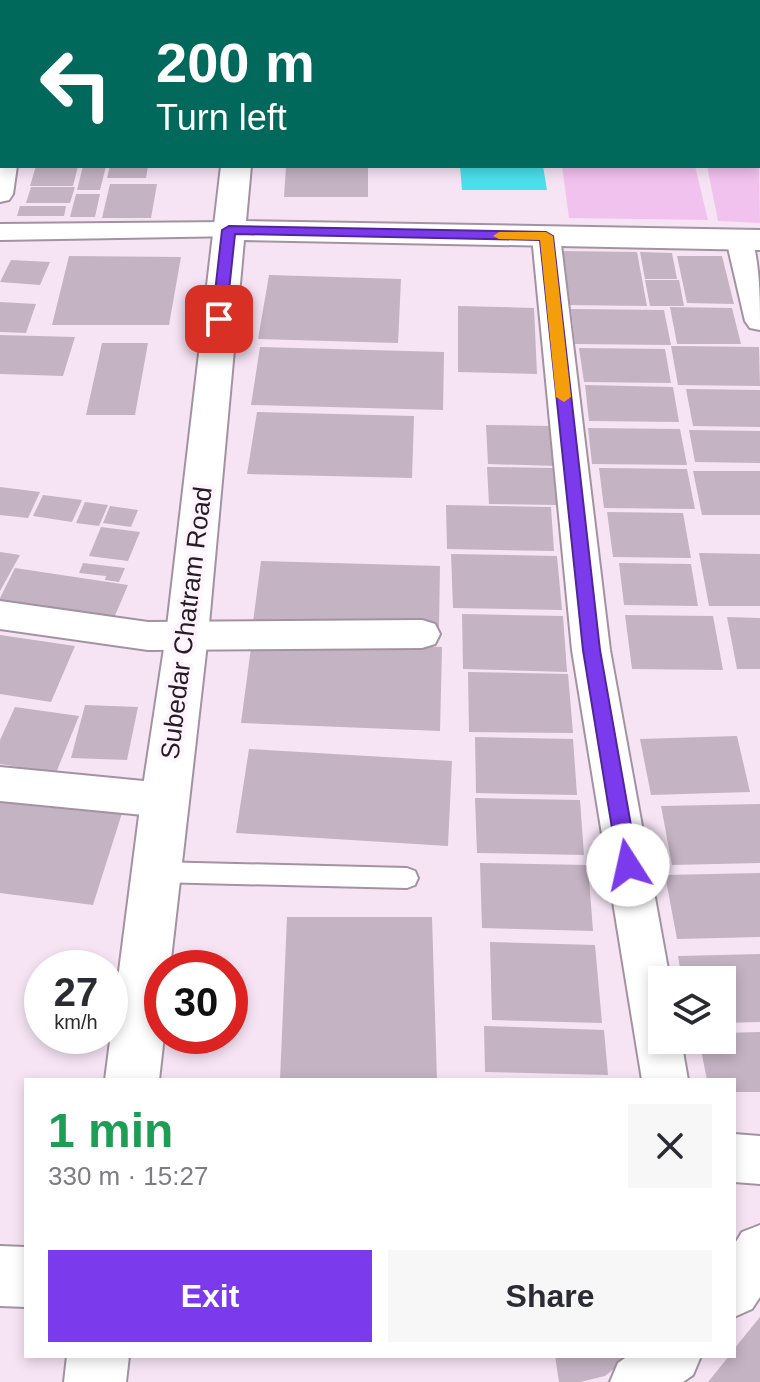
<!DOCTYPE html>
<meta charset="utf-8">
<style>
:root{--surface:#fff;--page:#f7f7f7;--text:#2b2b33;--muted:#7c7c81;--accent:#7c3aed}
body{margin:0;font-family:Helvetica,sans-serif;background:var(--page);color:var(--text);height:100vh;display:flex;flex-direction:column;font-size:30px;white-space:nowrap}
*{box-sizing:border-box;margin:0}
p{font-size:26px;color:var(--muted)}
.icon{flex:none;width:44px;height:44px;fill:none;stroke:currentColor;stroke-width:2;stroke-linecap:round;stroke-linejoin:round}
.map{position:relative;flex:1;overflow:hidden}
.sheet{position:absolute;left:24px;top:1078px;width:712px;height:280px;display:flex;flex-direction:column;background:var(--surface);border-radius:0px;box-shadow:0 4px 12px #0003}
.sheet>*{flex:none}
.banner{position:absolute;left:0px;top:0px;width:760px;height:168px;box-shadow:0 4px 12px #0003;background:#00695c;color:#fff;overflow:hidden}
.fabs{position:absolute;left:648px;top:966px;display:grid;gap:16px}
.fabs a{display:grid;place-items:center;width:88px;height:88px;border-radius:0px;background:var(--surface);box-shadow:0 4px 12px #0003;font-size:40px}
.speed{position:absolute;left:24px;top:950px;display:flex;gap:16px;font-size:40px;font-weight:700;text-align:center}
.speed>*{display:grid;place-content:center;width:104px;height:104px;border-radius:50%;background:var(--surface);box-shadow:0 4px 12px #0003;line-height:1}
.speed small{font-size:20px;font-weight:400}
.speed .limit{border:12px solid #d22;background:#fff;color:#111}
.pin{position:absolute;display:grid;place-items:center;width:68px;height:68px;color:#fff;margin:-34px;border-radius:16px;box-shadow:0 4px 12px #0006}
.me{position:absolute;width:88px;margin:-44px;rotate:350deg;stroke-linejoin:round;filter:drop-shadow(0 0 6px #0008)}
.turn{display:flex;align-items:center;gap:28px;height:168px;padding:0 24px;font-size:36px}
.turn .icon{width:104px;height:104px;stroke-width:2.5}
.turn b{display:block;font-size:56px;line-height:68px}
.round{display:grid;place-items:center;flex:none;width:84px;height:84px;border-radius:0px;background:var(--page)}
.headline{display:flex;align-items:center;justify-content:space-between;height:136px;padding:0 24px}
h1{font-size:48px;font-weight:700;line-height:60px;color:#1e9e55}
.primary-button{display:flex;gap:16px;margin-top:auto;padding:16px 24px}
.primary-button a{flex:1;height:92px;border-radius:0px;background:var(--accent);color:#fff;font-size:32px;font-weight:700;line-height:92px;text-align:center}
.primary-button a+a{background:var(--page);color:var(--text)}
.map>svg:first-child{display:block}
.green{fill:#f2c2ef}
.water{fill:#4ae0ed}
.building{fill:#c4b3c3}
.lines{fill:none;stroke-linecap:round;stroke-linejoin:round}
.lane-casing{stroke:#a393a2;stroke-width:4}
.street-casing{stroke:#a393a2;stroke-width:4}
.secondary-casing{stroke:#a393a2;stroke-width:4}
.primary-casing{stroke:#8c5a8a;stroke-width:4}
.lane{fill:#fff;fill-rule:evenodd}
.street{fill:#fff;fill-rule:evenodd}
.secondary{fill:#fff;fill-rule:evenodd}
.primary{fill:#dcb0da;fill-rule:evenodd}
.route{fill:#7c3aed;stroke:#51269a;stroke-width:2}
.slow{fill:#f59e0b}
.labels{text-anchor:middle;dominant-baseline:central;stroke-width:8;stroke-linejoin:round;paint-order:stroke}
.street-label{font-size:26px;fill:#241e24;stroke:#fff4fe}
</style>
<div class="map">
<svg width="760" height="1382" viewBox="0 0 760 1382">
<rect width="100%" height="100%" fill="#f6e4f5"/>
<g class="green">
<polygon points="758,108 760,223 718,221 707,166 758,166"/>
<polygon points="562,166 695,166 708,220 569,218"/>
</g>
<polygon class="water" points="460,166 543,166 547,190 462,190"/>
<g class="building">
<polygon points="36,166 78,166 73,186 30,186"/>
<polygon points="83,166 106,166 100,190 77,190"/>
<polygon points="110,166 148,166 146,178 107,178"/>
<polygon points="286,166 368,166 368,197 284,197"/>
<polygon points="110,184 157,184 151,218 102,218"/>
<polygon points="31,187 75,187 70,203 26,203"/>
<polygon points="76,194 100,194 95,217 70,217"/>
<polygon points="20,206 66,206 64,216 17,216"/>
<polygon points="560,251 637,252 647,306 566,305"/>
<polygon points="640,252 672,253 677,279 645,279"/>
<polygon points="69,256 181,257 169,325 52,325"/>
<polygon points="677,256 722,256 734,304 687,303"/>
<polygon points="11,260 50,262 40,285 0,282"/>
<polygon points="269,275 401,279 398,343 258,339"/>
<polygon points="645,280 679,280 684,306 650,306"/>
<polygon points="0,302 36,304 26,333 0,332"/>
<polygon points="458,306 534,308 537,374 458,372"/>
<polygon points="670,307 732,308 741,344 677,344"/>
<polygon points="571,309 664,310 671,345 575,344"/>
<polygon points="0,335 75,337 63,376 0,374"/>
<polygon points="102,343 148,343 135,415 86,415"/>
<polygon points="671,346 759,347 760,386 678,385"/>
<polygon points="260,347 444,352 443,410 251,405"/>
<polygon points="579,348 665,349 671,383 584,382"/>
<polygon points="585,385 673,387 679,422 589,421"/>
<polygon points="686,389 760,390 760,427 693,426"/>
<polygon points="257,412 414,416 412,478 247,474"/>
<polygon points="486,425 554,426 557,466 488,464"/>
<polygon points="588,428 680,429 687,465 592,464"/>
<polygon points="689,430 760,431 760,463 695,462"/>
<polygon points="487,467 554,468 557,505 489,504"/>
<polygon points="599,468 687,469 695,509 604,508"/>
<polygon points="693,471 760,471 760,515 702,515"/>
<polygon points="0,487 40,492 28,518 0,515"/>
<polygon points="43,495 82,500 72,522 33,516"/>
<polygon points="85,502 108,505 99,526 76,523"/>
<polygon points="446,505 551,507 554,551 447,549"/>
<polygon points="110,506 138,510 131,527 103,523"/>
<polygon points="607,512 683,513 691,558 613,557"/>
<polygon points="101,527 140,532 128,561 89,556"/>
<polygon points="0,552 20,555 0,591"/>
<polygon points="699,553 760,554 760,606 709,606"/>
<polygon points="451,554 557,556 562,610 453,608"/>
<polygon points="261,561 440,566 439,627 253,622"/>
<polygon points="83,563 125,568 119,582 105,580 106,576 79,573"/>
<polygon points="619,563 691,564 698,606 624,605"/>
<polygon points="15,568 128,585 111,625 0,607 0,598"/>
<polygon points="462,614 563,616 567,672 463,669"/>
<polygon points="625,615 713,616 723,670 632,669"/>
<polygon points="727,617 760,618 760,669 737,669"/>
<polygon points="0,635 75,646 51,702 0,694"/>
<polygon points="252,640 442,647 440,731 241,723"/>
<polygon points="468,672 568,674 573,733 469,732"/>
<polygon points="85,705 138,707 127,760 71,758"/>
<polygon points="15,707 79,716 56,773 0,764 0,740"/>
<polygon points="737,736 750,792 651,795 640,739"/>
<polygon points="475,737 573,739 577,795 476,793"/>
<polygon points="249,749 452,761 448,846 236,833"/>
<polygon points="0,794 123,810 93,905 0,893"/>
<polygon points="475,798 580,800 584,855 477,853"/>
<polygon points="760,804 760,863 672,865 661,806"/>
<polygon points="480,863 588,865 593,931 482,928"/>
<polygon points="760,873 760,937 677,939 665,875"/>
<polygon points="287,917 432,917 437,1080 280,1080"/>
<polygon points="490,942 595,945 602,1023 492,1020"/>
<polygon points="760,954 760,1022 722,1023 722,980 682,980 678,956"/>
<polygon points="484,1026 604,1030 608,1075 485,1072"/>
<polygon points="760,1032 760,1092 734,1092 734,1080 707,1080 699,1040 722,1040 722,1033"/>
<polygon points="760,1317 760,1382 708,1382 729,1356 734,1356 734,1349"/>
<polygon points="555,1356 630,1356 605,1376 580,1382 559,1382"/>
</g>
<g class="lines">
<g class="lane-casing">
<polygon id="lane" points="156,862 407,868 415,871 418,878 415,885 407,888 156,882 148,879 145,872 148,865"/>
</g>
<g class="street-casing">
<g id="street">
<polygon points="32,0 55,0 31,2"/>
<polygon points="577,0 608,0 609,2 578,2"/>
<rect x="758" y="29" width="2" height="14"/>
<rect x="0" y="49" width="2" height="14"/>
<polygon points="0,159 2,166 17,166 13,194 9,200 0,202"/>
<polygon points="229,222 239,224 243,230 239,236 0,240 0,224"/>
<polygon points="546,228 556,230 560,236 610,650 670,980 662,980 662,1040 681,1040 688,1080 642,1080 572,650 532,236 536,230"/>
<path d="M740,231L750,233C760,259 760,301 760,330L750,328L745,321L726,239L730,233Z"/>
<polygon points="0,601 148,622 422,620 435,624 440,634 435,644 422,648 148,650 0,629"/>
<polygon points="0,767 164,783 178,788 184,800 178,812 164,817 0,801"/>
<polygon points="734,1134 760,1136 760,1184 734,1182"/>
<polygon points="760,1225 760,1297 752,1309 734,1317 734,1245 742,1232"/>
<polygon points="628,1356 701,1356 693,1375 683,1382 610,1382 618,1363"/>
</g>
</g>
<g class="secondary-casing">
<g id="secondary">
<polygon points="282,0 316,0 317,2 283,2"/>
<rect x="758" y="88" width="2" height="18"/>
<polygon points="221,166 251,166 246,221 760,230 760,250 244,240 208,635 170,968 162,968 164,1036 159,1080 105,1080 141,800 166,635"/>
<polygon points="0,1246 26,1247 26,1307 0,1306"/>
<polygon points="67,1356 129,1356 126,1382 64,1382"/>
</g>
</g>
<g class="primary-casing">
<polygon id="primary" points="212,0 252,0 211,2"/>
</g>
<use href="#lane" class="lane"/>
<use href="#street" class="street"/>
<use href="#secondary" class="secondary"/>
<use href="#primary" class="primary"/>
</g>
<polygon class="route" points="229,226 546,232 553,236 600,650 638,865 635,871 628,874 621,871 618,865 583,650 540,240 235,234 226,319 219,324 212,319 222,230"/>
<polygon class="slow" points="546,232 553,236 571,397 564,402 556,397 540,240 499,239 493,236 499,232"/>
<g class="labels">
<g class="street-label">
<text transform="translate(186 623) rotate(-83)">Subedar Chatram Road</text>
</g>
</g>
</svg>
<div class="fabs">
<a><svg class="icon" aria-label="layers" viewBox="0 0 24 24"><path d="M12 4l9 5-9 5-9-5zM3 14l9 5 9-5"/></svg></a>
</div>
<div class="speed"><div>27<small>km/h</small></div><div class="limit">30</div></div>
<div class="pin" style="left:219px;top:319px;background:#d93025"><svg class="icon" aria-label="arrive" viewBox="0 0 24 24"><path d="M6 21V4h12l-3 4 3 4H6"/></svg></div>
<svg class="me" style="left:628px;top:865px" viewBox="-20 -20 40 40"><circle r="19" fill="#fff"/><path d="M0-13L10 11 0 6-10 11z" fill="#7c3aed"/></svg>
<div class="banner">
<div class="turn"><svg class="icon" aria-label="left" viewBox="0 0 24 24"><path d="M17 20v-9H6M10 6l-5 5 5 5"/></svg><div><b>200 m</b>Turn left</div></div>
</div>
<section class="sheet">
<div class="headline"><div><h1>1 min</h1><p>330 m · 15:27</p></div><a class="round"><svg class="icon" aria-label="close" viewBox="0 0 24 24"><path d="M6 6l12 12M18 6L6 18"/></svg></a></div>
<div class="primary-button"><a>Exit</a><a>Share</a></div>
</section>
</div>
